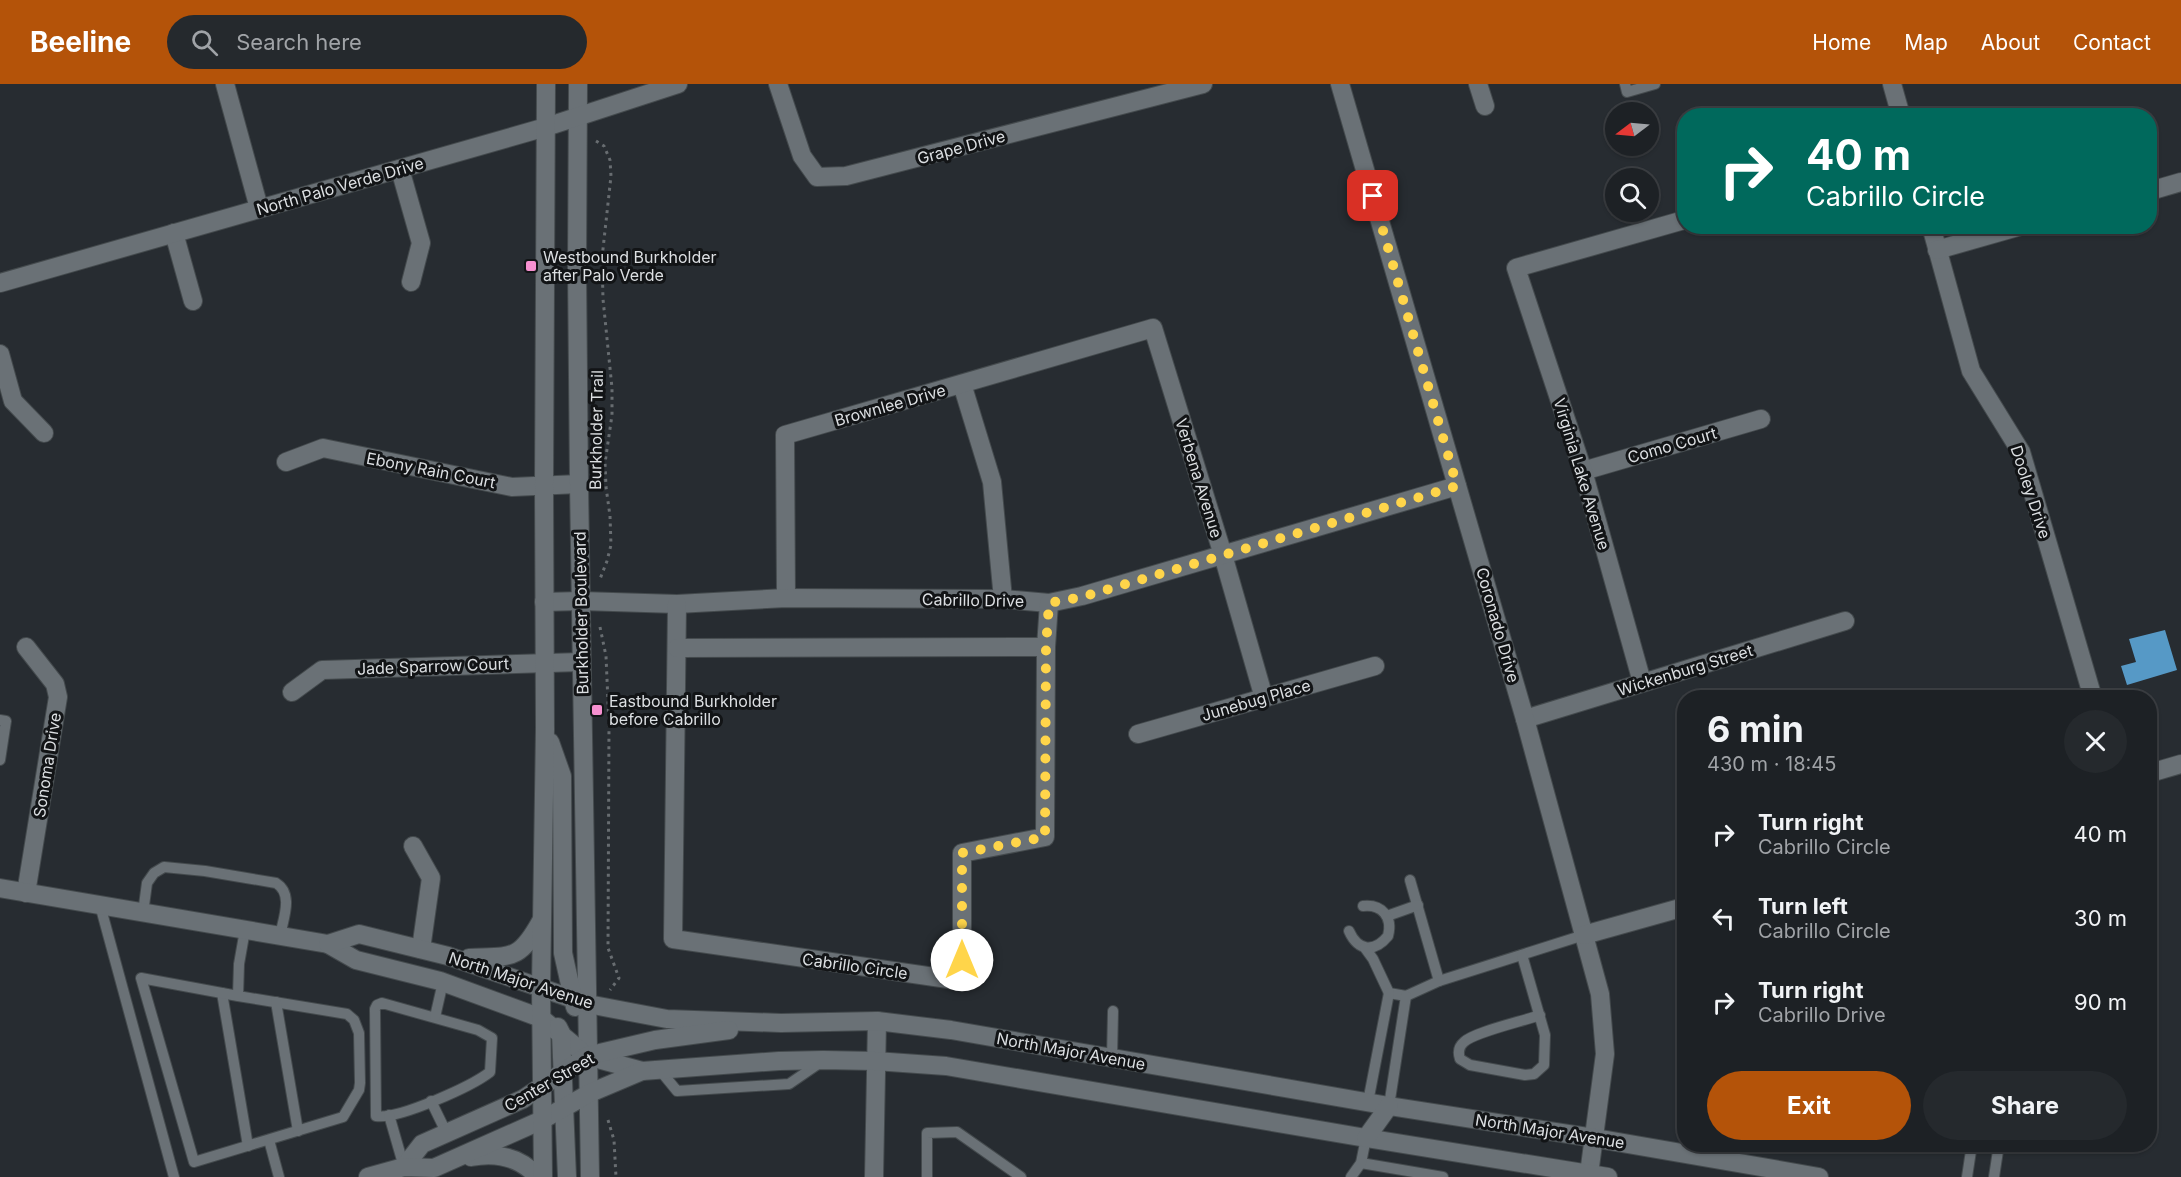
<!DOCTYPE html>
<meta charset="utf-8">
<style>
:root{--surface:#1d2125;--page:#25292d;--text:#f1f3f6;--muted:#a0a3a7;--line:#3b3e42;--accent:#b45309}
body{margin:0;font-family:Inter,sans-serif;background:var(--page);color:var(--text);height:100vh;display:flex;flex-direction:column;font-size:22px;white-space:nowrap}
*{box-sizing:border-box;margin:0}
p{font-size:20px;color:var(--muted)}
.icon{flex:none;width:33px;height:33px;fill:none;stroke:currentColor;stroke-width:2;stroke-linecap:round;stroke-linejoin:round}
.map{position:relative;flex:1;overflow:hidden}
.details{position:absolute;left:1677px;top:606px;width:480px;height:462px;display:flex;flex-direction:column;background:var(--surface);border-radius:24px;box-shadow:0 2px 4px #0004,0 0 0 2px var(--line)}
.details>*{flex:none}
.banner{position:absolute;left:1677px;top:24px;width:480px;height:126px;border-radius:24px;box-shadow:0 2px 4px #0004,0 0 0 2px var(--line);background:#00695c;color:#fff;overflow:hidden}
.needle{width:39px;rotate:254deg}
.fabs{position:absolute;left:1605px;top:18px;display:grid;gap:12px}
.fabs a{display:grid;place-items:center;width:54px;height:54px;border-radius:50%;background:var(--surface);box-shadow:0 2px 4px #0004,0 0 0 2px var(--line);font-size:30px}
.pin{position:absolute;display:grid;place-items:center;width:51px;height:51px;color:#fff;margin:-26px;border-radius:12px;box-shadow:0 3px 9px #0006}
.me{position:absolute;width:66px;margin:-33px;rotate:0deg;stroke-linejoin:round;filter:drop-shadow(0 0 4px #0008)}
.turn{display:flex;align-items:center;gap:21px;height:126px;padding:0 30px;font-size:27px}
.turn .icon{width:78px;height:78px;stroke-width:2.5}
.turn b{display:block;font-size:42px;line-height:51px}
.round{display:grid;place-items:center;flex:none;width:63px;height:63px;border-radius:32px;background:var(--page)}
.head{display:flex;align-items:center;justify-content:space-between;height:102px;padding:0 30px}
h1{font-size:36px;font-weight:700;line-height:45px}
.cta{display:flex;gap:12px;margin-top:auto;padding:12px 30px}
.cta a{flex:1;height:69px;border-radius:36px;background:var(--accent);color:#fff;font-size:24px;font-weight:700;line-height:69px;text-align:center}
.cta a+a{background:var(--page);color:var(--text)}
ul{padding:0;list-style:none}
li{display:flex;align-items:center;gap:18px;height:84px;padding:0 30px}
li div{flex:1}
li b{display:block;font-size:22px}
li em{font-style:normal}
header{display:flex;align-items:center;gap:36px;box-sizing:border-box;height:84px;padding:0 30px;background:var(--accent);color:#fff}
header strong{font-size:28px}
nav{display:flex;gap:33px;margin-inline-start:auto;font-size:21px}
.search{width:420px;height:54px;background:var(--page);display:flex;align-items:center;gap:15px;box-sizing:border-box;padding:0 21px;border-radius:33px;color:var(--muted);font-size:22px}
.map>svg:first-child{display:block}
.building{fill:#5699c6}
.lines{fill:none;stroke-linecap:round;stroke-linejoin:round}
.lane-casing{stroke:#444a4d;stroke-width:12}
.street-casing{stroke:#444a4d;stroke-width:20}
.secondary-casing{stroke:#444a4d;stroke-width:20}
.path{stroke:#686d71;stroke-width:3;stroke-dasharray:3 4.5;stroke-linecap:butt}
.lane{stroke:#6a7176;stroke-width:10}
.street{stroke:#6a7176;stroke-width:18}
.secondary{stroke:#6a7176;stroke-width:18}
.route{stroke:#ffd54a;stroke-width:10;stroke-dasharray:0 18}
.poi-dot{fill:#f690d0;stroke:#121416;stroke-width:2}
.labels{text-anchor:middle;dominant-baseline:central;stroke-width:6;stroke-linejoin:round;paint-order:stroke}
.street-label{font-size:16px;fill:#dcdfe2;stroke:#121416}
.poi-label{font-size:16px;fill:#dcdfe2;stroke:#121416;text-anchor:start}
</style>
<header>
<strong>Beeline</strong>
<div class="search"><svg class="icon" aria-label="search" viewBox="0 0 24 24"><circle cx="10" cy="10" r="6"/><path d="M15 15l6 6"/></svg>Search here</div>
<nav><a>Home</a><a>Map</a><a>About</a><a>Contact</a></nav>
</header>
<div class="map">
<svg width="2181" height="1093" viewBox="0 0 2181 1093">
<rect width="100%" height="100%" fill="#272c31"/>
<polygon class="building" points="2165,546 2177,586 2127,601 2121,582 2136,578 2129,555"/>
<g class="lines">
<g class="lane-casing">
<g id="lane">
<polyline points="1625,0 1627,8 1655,0"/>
<polyline points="0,636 6,637 0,676"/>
<polyline points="1410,796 1439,897"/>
<polyline points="100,821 174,1093"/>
<path d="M143,829L147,799L154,789L164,783L205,787L276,799C294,810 283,835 280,852"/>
<polyline points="1387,832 1418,821"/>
<path d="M1349,847C1358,867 1374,869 1388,852C1393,833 1382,820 1363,822"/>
<polyline points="1365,864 1373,875 1389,909 1406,912 1439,897 1584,851"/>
<path d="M1522,871L1545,951L1544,981L1534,990L1525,991L1470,981L1460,975C1458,969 1458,963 1464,958C1474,948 1524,937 1540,931"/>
<polyline points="222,909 248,1062"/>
<polyline points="238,912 347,930 354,936 359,949 360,999 359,1006 343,1033 194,1078 141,894 238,912 239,880 245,846"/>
<polyline points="276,918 298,1047"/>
<path d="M382,919L478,946L492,954L490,988C472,1002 398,1036 376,1032L375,925L377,921Z"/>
<polyline points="435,933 443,898"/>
<polyline points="1112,974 1113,927"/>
<polyline points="659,985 677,1007 789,1000 821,978"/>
<polyline points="431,1017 447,1050"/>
<polyline points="1368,1018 1389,909"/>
<polyline points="1389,1022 1406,912"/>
<polyline points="389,1031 404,1083"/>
<polyline points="269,1056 279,1093"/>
<polyline points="1361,1079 1443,1093"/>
<polyline points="927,1093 927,1049 957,1048 1021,1093"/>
<polyline points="1351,1093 1361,1079 1366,1054"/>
<polyline points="1967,1093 1972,1060"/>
<polyline points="1994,1093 1999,1060"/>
</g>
</g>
<g class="street-casing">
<g id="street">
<polyline points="225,0 259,124"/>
<polyline points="778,0 802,72 817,93 846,92 1203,0"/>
<polyline points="1478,0 1485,22"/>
<polyline points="1892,0 1901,32"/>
<polyline points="400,85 421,159 411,198"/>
<polyline points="2150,107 2181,98"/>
<polyline points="1931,142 1971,287 2021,368 2093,614"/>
<polyline points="174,149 193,217"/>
<polyline points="1937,166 2021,142"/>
<polyline points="0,199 546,43"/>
<polyline points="0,270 13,317 44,349"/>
<polyline points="962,300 992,398 1003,515"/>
<polyline points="286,378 323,364 512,403 579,400"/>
<polyline points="1583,387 1761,335"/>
<polyline points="786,514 785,351 1153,244 1223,471 1264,614"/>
<polyline points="544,518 581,517 677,520 786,514 1003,515 1049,519 1082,512 1457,402"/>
<polyline points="677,520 673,855 962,897 962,769 1045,753 1046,563 1049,519"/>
<polyline points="677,564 1046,563"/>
<polyline points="1642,598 1583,387 1516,184 1684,136"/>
<polyline points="292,608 322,586 581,578"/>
<polyline points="1525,635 1845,537"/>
<polyline points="1138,650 1375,582"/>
<polyline points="413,762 431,794 421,865"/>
<polyline points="26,809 58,613 55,600 26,563"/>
<polyline points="874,1093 877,937"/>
</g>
</g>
<g class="secondary-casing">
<g id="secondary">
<polyline points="578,0 577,186 579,400 590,1093"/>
<polyline points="1340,0 1525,635 1600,910 1605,970 1589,1090"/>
<polyline points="546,43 678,0"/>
<polyline points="550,658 562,692 563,869 575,923"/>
<polyline points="2150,689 2181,680"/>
<polyline points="0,804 328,860 356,876 440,897 541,934 587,972 642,987 779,977 823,976 875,977 946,982 1366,1054 1608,1093"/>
<polyline points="1584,851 1684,823"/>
<polyline points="328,860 359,850 448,872 588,920 667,935 781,939 877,937 951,946 1389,1022 1594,1054 1819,1093"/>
<path d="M469,874C512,872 519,877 541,837"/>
<polyline points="558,943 561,949 567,1093"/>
<polyline points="1366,1054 1389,1022"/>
<path d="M471,1073C497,1068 520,1073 538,1093"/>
<polyline points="404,1083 422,1060 523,1015 587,972 655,956 729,946"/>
<polyline points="368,1093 404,1083 434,1084 542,1036 590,1009 642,987"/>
<polyline points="543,1093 541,904 545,645 544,401 546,0"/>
</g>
</g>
<g class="path">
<polyline points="596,57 604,62 610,76 611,92 602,174 603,215 612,304 612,331 605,379 606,403 610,432 611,461 607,477 600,495"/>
<polyline points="600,543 606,572 609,641 608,864 619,894 610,906"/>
<polyline points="608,1036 614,1056 616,1093"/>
</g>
<use href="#lane" class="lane"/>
<use href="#street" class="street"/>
<use href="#secondary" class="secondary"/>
</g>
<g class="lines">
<polyline class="route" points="962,876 962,769 1045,753 1046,563 1049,519 1082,513 1457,402 1373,112"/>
</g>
<g class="poi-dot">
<rect x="525" y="176" width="12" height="12" rx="3"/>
<rect x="591" y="620" width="12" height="12" rx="3"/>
</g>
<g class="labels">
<g class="street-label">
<text transform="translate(961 63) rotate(-15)">Grape Drive</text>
<text transform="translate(340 102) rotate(-16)">North Palo Verde Drive</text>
<text transform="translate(890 321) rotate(-16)">Brownlee Drive</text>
<text transform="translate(596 346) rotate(-89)">Burkholder Trail</text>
<text transform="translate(1672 361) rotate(-16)">Como Court</text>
<text transform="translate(431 386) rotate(11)">Ebony Rain Court</text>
<text transform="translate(1582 390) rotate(73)">Virginia Lake Avenue</text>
<text transform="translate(1199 394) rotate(73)">Verbena Avenue</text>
<text transform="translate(2031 408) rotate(72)">Dooley Drive</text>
<text transform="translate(973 516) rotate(1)">Cabrillo Drive</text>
<text transform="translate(581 529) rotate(-91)">Burkholder Boulevard</text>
<text transform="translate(1498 541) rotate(74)">Coronado Drive</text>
<text transform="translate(433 582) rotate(-2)">Jade Sparrow Court</text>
<text transform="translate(1685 586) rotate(-17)">Wickenburg Street</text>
<text transform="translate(1256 616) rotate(-16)">Junebug Place</text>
<text transform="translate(47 681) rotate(-81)">Sonoma Drive</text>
<text transform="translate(855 882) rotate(8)">Cabrillo Circle</text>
<text transform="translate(521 896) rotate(18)">North Major Avenue</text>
<text transform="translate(1071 967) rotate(10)">North Major Avenue</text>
<text transform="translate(549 998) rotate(-30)">Center Street</text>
<text transform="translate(1550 1047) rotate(9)">North Major Avenue</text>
</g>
<g class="poi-label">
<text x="543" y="173">Westbound Burkholder<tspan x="543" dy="18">after Palo Verde</tspan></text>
<text x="609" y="617">Eastbound Burkholder<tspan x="609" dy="18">before Cabrillo</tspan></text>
</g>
</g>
</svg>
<div class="fabs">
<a><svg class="needle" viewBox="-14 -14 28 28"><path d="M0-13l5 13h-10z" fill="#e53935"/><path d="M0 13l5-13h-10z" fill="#a0a3a7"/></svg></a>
<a><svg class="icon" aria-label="search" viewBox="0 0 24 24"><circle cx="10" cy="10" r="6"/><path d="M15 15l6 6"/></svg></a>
</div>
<div class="pin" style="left:1373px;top:112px;background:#d93025"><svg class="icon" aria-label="arrive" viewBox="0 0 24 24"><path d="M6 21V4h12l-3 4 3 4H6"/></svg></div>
<svg class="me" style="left:962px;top:876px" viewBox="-20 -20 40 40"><circle r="19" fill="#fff"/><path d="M0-13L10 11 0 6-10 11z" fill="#ffd54a"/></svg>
<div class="banner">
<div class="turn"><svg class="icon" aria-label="right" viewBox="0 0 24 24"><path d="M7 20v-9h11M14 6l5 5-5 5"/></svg><div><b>40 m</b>Cabrillo Circle</div></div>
</div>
<section class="details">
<div class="head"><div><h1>6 min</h1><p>430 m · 18:45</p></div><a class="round"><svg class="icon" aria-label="close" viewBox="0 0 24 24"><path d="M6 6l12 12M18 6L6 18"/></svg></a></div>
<ul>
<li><svg class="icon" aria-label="right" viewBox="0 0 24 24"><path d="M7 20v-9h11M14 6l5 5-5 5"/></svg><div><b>Turn right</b><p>Cabrillo Circle</p></div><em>40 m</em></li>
<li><svg class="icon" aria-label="left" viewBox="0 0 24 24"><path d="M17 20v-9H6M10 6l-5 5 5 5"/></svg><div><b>Turn left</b><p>Cabrillo Circle</p></div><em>30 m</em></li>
<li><svg class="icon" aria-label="right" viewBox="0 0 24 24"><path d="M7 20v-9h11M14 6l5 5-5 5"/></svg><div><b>Turn right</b><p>Cabrillo Drive</p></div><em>90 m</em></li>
</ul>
<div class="cta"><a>Exit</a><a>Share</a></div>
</section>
</div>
